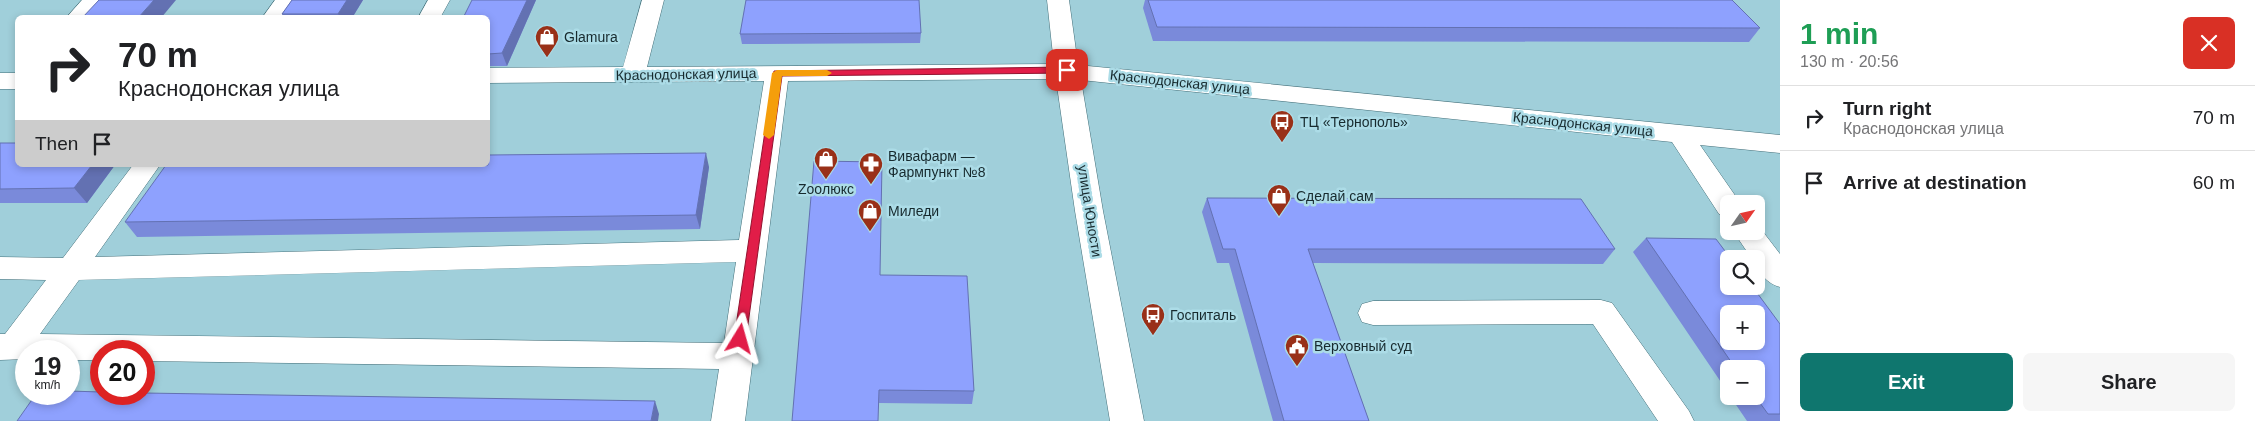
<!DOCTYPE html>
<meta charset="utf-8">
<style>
:root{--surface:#fff;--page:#f6f6f6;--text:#202124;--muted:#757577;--line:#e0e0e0;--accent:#0f766e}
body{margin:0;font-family:Arial,sans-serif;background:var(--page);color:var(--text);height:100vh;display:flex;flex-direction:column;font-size:19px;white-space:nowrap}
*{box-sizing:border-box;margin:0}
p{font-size:16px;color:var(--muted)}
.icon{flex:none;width:28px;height:28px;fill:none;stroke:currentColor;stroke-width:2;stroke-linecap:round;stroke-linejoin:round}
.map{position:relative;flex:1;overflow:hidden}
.panel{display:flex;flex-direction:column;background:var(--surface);width:475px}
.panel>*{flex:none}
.guide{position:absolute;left:15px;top:15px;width:475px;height:152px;border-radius:8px;box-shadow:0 2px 8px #0003;background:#fff;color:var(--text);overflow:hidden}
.needle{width:32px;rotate:56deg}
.controls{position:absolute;left:1720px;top:195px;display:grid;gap:10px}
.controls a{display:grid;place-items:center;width:45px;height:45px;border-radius:8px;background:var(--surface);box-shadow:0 2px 8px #0003;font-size:25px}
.speed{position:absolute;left:15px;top:340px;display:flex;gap:10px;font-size:25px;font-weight:700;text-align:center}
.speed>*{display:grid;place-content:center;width:65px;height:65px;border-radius:50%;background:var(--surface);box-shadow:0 2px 8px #0003;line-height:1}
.speed small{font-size:12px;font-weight:400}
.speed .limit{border:8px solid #d22;background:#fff;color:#111}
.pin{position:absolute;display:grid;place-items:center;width:42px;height:42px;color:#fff;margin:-21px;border-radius:10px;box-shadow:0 2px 8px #0006}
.me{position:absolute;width:55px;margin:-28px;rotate:8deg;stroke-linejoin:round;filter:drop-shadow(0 0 4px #0008)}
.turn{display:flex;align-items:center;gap:18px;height:105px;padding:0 20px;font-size:22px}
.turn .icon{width:65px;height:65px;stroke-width:2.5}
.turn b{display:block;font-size:35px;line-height:42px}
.then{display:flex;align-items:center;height:48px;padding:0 20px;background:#0003;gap:10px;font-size:19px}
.round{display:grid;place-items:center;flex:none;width:52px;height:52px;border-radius:8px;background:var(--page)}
.head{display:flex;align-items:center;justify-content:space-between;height:85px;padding:0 20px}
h1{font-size:30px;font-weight:700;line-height:38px;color:#1e9e55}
.primary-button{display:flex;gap:10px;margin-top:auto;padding:10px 20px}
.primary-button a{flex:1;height:58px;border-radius:8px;background:var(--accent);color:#fff;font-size:20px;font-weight:700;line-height:58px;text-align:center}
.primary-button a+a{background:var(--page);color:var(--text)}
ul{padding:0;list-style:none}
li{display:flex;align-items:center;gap:15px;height:65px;padding:0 20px;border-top:1px solid var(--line)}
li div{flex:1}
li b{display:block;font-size:19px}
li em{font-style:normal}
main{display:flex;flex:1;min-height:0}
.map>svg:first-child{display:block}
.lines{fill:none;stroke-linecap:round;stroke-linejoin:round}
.minor-casing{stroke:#436f79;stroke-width:1}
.minor{fill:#fff;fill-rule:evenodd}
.wall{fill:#7a8ada}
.shaded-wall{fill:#6371b2}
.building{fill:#8ea1fe;stroke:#6371b2;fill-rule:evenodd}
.route{fill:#e11d48;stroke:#92132f}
.slow{fill:#f59e0b}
.labels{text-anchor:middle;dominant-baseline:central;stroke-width:5;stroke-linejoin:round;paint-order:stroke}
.poi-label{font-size:14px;fill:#172a2e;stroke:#acdce7;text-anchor:start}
.street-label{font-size:14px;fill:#172a2e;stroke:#acdce7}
</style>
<main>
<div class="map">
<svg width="1780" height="421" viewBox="0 0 1780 421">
<rect width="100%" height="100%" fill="#a0cfda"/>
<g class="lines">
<g class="minor-casing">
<g id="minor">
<polygon points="82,0 105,0 90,18 66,18"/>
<polygon points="275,0 297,0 285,18 262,18"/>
<polygon points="428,0 450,0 440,18 418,18"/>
<path d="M642,0H664L647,67L1054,64L1047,0H1069L1078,65L1780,135V153L1700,145L1741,204H1729V217L1719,214L1672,142L1081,80L1103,211L1144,421H1110L1075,211L1056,79L788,81L745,421H711L719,369L144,361V351H101V360H69V351H26V359L0,360V334H5L46,280L0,279V257L63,258L133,165H160L95,257L739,240L764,81L488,83V68L623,67ZM736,262L724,343L40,334L79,280Z"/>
<rect x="0" y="73" width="18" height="16"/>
<path d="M1757,224L1780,254V287C1768,284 1756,272 1756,259H1752L1733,231H1756Z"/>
<polygon points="1601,300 1612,303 1689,411 1694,421 1658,421 1593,324 1373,325 1362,322 1358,313 1362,304 1373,301"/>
</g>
</g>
<use href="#minor" class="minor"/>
</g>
<g class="wall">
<polygon points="292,0 363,0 352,18 284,18 282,14"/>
<polygon points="472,0 536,0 507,66 488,66 488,68 488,18"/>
<polygon points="1145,0 1732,0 1760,28 1749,42 1153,41 1143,8"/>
<polygon points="921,33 920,43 742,44 740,34"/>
<polygon points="0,143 18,165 115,165 87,203 0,203"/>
<polygon points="709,167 700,229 137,237 125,222"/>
<polygon points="1207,198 1615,249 1603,264 1313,263 1369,421 1273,421 1229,263 1217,263 1202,212"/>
<polygon points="1646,238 1780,324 1780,421 1747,421 1730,396 1756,396 1756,369 1729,369 1729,394 1633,252"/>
<polygon points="881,275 974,391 972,404 879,403 792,421"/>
</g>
<g class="shaded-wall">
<polygon points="154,0 176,0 161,18 138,18"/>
<polygon points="347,0 363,0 352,18 340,18 338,14"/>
<polygon points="527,0 536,0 507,66 502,53"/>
<polygon points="706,153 709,167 700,229 696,215"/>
<polygon points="92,165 115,165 87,203 74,188"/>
<polygon points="655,401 659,414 658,421 651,421"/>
</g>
<g class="building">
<polygon points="99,0 154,0 138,18 82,18"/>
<polygon points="292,0 347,0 338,14 282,14"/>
<polygon points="472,0 527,0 502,53 488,54 488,18 463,18"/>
<polygon points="746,0 919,0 921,33 740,34"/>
<polygon points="1148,0 1732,0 1760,28 1157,27"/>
<polygon points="0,143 18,143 18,165 92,165 74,188 0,189"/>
<polygon points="706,153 696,215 125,222 166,165 488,165 488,155"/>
<polygon points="814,161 882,162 880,275 967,276 974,391 879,390 878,421 792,421"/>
<polygon points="1207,198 1581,199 1615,249 1308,249 1369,421 1284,421 1235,249 1223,249"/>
<path d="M1646,238L1716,239L1731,259H1729V286H1752L1780,324V414H1768L1755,396H1756V369H1736ZM1729,314H1756V341H1729Z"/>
<polygon points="69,391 101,392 101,394 144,394 144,393 655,401 651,421 17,421 36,394 69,394"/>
</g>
<polygon class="route" points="1067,67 1072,70 1070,73 782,76 746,339 745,342 735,342 734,339 774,71"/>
<polygon class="slow" points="777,70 827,70 832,73 827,76 782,76 774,135 769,139 763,135 772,73"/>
<defs>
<g id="shop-pin" transform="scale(1.25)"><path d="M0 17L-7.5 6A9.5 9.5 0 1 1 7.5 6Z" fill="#993018" stroke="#acdce7"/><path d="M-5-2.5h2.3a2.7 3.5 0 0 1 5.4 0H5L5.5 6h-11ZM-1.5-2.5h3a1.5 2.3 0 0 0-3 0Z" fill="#fff"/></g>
<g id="bus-pin" transform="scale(1.25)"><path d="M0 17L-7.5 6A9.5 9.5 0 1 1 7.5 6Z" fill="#993018" stroke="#acdce7"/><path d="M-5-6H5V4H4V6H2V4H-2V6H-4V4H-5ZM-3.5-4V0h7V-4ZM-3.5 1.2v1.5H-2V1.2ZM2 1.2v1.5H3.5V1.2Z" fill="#fff"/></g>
<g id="pharmacy-pin" transform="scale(1.25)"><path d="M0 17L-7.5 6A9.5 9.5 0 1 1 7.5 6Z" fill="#993018" stroke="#acdce7"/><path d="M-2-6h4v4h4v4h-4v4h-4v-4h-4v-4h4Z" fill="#fff"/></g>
<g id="civic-pin" transform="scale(1.25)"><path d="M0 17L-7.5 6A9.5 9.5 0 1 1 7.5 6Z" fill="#993018" stroke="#acdce7"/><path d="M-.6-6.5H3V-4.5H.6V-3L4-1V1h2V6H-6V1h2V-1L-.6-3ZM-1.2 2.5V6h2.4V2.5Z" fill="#fff"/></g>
</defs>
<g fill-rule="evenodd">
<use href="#shop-pin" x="547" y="37"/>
<use href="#bus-pin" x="1282" y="122"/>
<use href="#shop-pin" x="826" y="159"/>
<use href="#pharmacy-pin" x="871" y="164"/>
<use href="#shop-pin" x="1279" y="196"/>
<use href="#shop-pin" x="870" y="211"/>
<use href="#bus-pin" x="1153" y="315"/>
<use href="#civic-pin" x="1297" y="346"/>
</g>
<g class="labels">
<g class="poi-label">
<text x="564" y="37">Glamura</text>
<text x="1300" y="122">ТЦ «Тернополь»</text>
<text x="888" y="156">Вивафарм —<tspan x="888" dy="16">Фармпункт №8</tspan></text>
<text x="826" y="189" text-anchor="middle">Zooлюкс</text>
<text x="1296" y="196">Сделай сам</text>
<text x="888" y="211">Миледи</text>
<text x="1170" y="315">Госпиталь</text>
<text x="1314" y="346">Верховный суд</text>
</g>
<g class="street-label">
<text transform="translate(686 74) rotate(-1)">Краснодонская улица</text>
<text transform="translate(1180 82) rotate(6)">Краснодонская улица</text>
<text transform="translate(1583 124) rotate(6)">Краснодонская улица</text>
<text transform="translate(1090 211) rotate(81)">улица Юности</text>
</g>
</g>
</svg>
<div class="controls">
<a><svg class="needle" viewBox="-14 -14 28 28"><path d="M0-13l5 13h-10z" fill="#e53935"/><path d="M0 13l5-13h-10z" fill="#757577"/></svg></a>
<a><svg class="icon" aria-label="search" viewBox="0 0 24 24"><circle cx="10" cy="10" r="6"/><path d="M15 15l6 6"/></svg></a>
<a>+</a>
<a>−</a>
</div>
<div class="speed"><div>19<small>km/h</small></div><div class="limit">20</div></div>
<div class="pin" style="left:1067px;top:70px;background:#d93025"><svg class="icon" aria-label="arrive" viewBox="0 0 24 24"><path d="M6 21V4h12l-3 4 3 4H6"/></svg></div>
<svg class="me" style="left:740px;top:339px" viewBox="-20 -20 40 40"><path d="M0-17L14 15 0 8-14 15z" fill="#e11d48" stroke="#fff" stroke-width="4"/></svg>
<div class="guide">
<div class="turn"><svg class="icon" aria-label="right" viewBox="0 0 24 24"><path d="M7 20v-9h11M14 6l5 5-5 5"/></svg><div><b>70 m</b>Краснодонская улица</div></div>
<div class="then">Then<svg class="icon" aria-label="arrive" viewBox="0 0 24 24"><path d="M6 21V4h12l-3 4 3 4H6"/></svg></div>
</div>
</div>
<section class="panel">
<div class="head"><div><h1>1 min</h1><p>130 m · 20:56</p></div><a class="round" style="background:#d93025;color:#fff"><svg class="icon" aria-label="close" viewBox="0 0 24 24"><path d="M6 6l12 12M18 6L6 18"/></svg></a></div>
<ul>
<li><svg class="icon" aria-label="right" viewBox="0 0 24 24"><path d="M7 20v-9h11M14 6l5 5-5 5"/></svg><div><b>Turn right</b><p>Краснодонская улица</p></div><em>70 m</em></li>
<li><svg class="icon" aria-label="arrive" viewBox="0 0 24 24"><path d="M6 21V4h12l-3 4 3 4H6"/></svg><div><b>Arrive at destination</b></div><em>60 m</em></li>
</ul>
<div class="primary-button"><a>Exit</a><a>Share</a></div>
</section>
</main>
